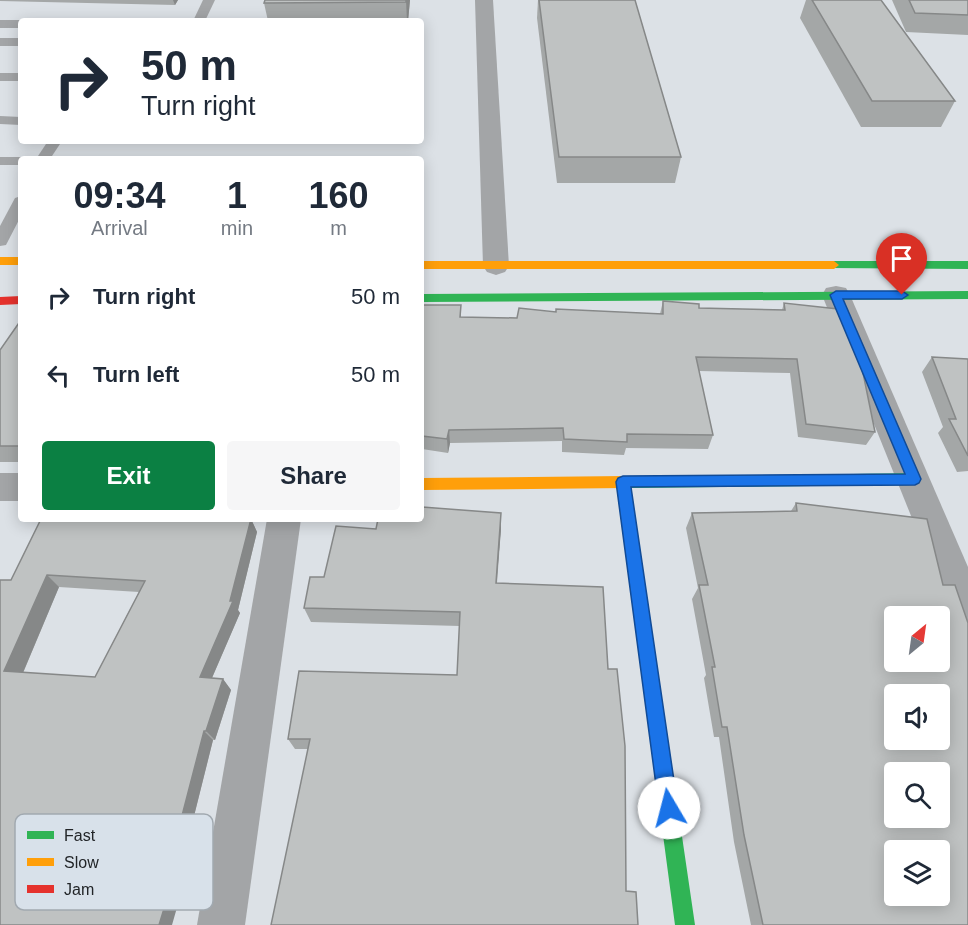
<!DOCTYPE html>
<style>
:root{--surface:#fff;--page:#f6f6f7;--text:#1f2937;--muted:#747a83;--accent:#0b8043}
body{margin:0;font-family:Helvetica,sans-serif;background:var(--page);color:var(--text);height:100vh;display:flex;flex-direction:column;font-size:22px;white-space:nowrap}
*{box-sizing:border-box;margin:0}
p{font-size:20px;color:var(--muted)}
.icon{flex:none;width:33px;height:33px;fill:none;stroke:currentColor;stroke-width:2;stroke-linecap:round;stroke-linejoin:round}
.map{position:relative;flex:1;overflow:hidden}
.panel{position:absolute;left:18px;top:156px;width:406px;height:366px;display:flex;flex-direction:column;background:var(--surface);border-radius:6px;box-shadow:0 3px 15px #0003}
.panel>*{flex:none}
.banner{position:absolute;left:18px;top:18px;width:406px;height:126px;border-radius:6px;box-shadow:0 3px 15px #0003;background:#fff;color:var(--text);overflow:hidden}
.needle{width:39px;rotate:29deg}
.fabs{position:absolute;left:884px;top:606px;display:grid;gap:12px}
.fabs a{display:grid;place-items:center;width:66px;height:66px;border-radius:6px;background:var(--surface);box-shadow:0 3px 15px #0003;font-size:30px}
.pin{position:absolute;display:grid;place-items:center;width:51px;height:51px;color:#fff;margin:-62px -26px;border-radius:50% 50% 50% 0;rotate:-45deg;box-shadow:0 0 6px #0007}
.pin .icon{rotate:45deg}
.me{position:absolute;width:66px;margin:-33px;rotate:352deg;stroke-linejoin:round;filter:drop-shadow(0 0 4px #0008)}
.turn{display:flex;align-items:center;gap:21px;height:126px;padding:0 24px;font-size:27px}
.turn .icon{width:78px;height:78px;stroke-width:2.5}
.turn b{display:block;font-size:42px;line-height:51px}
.eta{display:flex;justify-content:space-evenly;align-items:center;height:102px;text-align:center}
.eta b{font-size:36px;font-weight:800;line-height:42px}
.action{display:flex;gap:12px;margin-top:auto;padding:12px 24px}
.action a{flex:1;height:69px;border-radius:6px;background:var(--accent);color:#fff;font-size:24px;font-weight:800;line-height:69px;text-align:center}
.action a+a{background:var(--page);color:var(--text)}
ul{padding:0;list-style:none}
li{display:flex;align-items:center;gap:18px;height:78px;padding:0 24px}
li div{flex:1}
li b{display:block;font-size:22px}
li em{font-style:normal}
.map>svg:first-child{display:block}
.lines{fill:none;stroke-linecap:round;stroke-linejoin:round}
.lane{fill:#a3a5a7;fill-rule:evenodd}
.street{fill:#a3a5a7;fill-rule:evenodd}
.fast{fill:#30b455;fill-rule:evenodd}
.slow{fill:#ff9f0a;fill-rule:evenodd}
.jam{fill:#e5322d;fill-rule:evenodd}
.wall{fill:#a4a7a7;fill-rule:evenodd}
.shaded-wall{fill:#868888}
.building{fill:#bfc2c2;stroke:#868888;stroke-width:1.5;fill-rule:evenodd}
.route{fill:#1a73e8;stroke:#114b97;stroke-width:1.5}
.key{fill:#d8e1ea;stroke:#a1a9b0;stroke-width:1.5}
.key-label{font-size:16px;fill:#222528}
</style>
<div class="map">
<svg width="968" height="925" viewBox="0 0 968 925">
<rect width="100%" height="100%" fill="#dce1e6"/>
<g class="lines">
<g class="lane">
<polygon points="203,0 215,0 205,21 193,21"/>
<polygon points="0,20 21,20 23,21 21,21 21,28 0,28"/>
<rect x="0" y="38" width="21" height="8"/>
<rect x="0" y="73" width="21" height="8"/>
<polygon points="0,116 21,117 21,125 0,124"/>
<polygon points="48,141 62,141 50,159 36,159"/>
<polygon points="0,157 21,157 27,159 21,159 21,165 0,165"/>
<polygon points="21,196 21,216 6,245 0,246 0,226 15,198"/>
</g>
<g class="street">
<polygon points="475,0 493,0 509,266 505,272 496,275 487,272 483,266"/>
<polygon points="836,286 846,288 850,295 968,567 968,627 955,622 949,610 822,295 826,288"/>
<rect x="0" y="473" width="21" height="28"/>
<polygon points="267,519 301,519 245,925 197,925"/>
</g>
<g class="fast">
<polygon points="834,261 968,261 968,269 830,268 830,262"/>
<polygon points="968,291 968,299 422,302 422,294"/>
<polygon points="914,473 919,475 921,479 919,483 914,485 631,488 695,925 675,925 616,482 618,478"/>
</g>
<g class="slow">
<rect x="0" y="257" width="21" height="8"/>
<polygon points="422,261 834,261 839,265 834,269 422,269"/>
<polygon points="625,476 630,478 632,482 630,486 625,488 422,490 422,478"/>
</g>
<polygon class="jam" points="21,296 21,304 0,305 0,297"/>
</g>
<g class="wall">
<polygon points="0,0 178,0 175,5 0,1"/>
<polygon points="410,0 408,21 268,21 264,3"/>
<polygon points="538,0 635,0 681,157 675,183 557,183 537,18"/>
<polygon points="806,0 881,0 955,101 941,127 861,127 800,18"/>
<polygon points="892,0 968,0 968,35 906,32"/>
<polygon points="663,301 699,308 782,310 784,303 875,432 866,445 798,437 790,373 699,371 713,435 708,449 626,448 624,455 562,452 562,441 450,443 448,453 422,449 422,305 461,305 461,317 517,318 556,312 660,314"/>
<polygon points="21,320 21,462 0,462 0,350"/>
<polygon points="932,357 968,359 968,471 957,472 938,433 943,427 922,372"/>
<polygon points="796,503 968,925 751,925 734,842 719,737 714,737 704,678 706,675 692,599 698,588 686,528 692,513 791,511"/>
<path d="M41,519H251L257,532L238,610L240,613L212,678L223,679L231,690L215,740H213L176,888L182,890L0,925L11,580ZM59,587L139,592L95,677L23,673Z"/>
<polygon points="376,529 501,529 497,583 608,669 626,891 638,925 308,749 295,749 288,739 457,675 460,626 311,622 304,608 324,577"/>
</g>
<g class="shaded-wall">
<polygon points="173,0 178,0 175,5"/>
<polygon points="406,0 410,0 408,21 407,21"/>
<polygon points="449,430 450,443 448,453 447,439"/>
<polygon points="501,513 501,529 495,598 496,583"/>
<polygon points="251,519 257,532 238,610 240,613 208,687 200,677 230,601"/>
<polygon points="47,575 59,587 19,682 4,671"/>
<polygon points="223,679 231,690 215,740 206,731"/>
<polygon points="204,731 213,740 176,888 182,890 172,925 159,925 164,885"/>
</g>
<g class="building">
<polygon points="265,0 406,0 406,2 264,3"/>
<polygon points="539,0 635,0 681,157 559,157"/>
<polygon points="812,0 881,0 955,101 872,101"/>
<polygon points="909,0 968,0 968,15 915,13"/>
<polygon points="663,301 699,304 699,308 785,310 784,303 838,309 861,363 875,432 806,424 797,359 696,357 713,435 627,434 627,442 564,439 563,428 449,430 447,439 422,436 422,305 461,305 460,317 517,318 519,308 556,312 556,309 663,314"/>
<polygon points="21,320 21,446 0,446 0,350"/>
<polygon points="932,357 968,359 968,456 949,419 956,419"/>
<path d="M796,503L927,519L943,585H955L968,623V925H763L744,835L727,727H722L712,667H715L699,585H708L692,513L797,511ZM894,616H939V662H894ZM894,694H939V740H894ZM894,772H939V818H894ZM894,850H939V896H894Z"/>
<polygon points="422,507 501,513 496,583 603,587 608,669 617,669 625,746 626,891 636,892 638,925 271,925 310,739 288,739 299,671 457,675 460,612 304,608 310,577 324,577 336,526 376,529 378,519 422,519"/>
<path d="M41,519H251L230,601H233L200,677L223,679L206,731H204L164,885L171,886L159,925H0V580H11ZM47,575L145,581L95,677L4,671Z"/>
</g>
<polygon class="route" points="836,291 902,291 908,295 902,299 843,299 921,479 919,483 915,485 631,487 678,808 675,815 669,817 662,815 659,808 616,482 618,478 623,476 905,474 830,295"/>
<rect x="15" y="814" width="198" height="96" rx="9" class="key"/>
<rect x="27" y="831" width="27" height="8" fill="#30b455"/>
<rect x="27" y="858" width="27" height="8" fill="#ff9f0a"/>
<rect x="27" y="885" width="27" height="8" fill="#e5322d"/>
<g class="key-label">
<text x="64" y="841">Fast</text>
<text x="64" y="868">Slow</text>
<text x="64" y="895">Jam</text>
</g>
</svg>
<div class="fabs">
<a><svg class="needle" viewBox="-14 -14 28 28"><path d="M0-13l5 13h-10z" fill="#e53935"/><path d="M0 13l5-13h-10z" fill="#747a83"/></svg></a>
<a><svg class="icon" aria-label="sound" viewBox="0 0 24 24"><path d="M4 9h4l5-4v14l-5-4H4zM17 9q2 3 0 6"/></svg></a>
<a><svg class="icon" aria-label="search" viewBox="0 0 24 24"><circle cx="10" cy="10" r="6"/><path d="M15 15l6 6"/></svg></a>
<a><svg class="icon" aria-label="layers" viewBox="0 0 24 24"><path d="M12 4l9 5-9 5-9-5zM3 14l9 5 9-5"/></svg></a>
</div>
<div class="pin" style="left:902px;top:295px;background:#d93025"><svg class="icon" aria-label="arrive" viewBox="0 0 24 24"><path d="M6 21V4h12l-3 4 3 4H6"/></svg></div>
<svg class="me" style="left:669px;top:808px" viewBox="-20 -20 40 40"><circle r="19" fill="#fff"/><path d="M0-13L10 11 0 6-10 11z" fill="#1a73e8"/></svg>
<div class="banner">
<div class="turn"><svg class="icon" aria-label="right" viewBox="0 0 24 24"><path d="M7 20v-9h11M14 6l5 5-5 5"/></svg><div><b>50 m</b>Turn right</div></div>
</div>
<section class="panel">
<div class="eta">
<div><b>09:34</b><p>Arrival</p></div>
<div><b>1</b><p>min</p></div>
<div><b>160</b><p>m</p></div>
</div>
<ul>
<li><svg class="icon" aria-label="right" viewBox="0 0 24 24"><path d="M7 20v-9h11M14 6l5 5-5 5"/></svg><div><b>Turn right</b></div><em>50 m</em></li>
<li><svg class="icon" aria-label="left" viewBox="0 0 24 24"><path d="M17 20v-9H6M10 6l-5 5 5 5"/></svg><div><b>Turn left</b></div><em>50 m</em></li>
</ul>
<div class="action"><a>Exit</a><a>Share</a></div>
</section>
</div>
